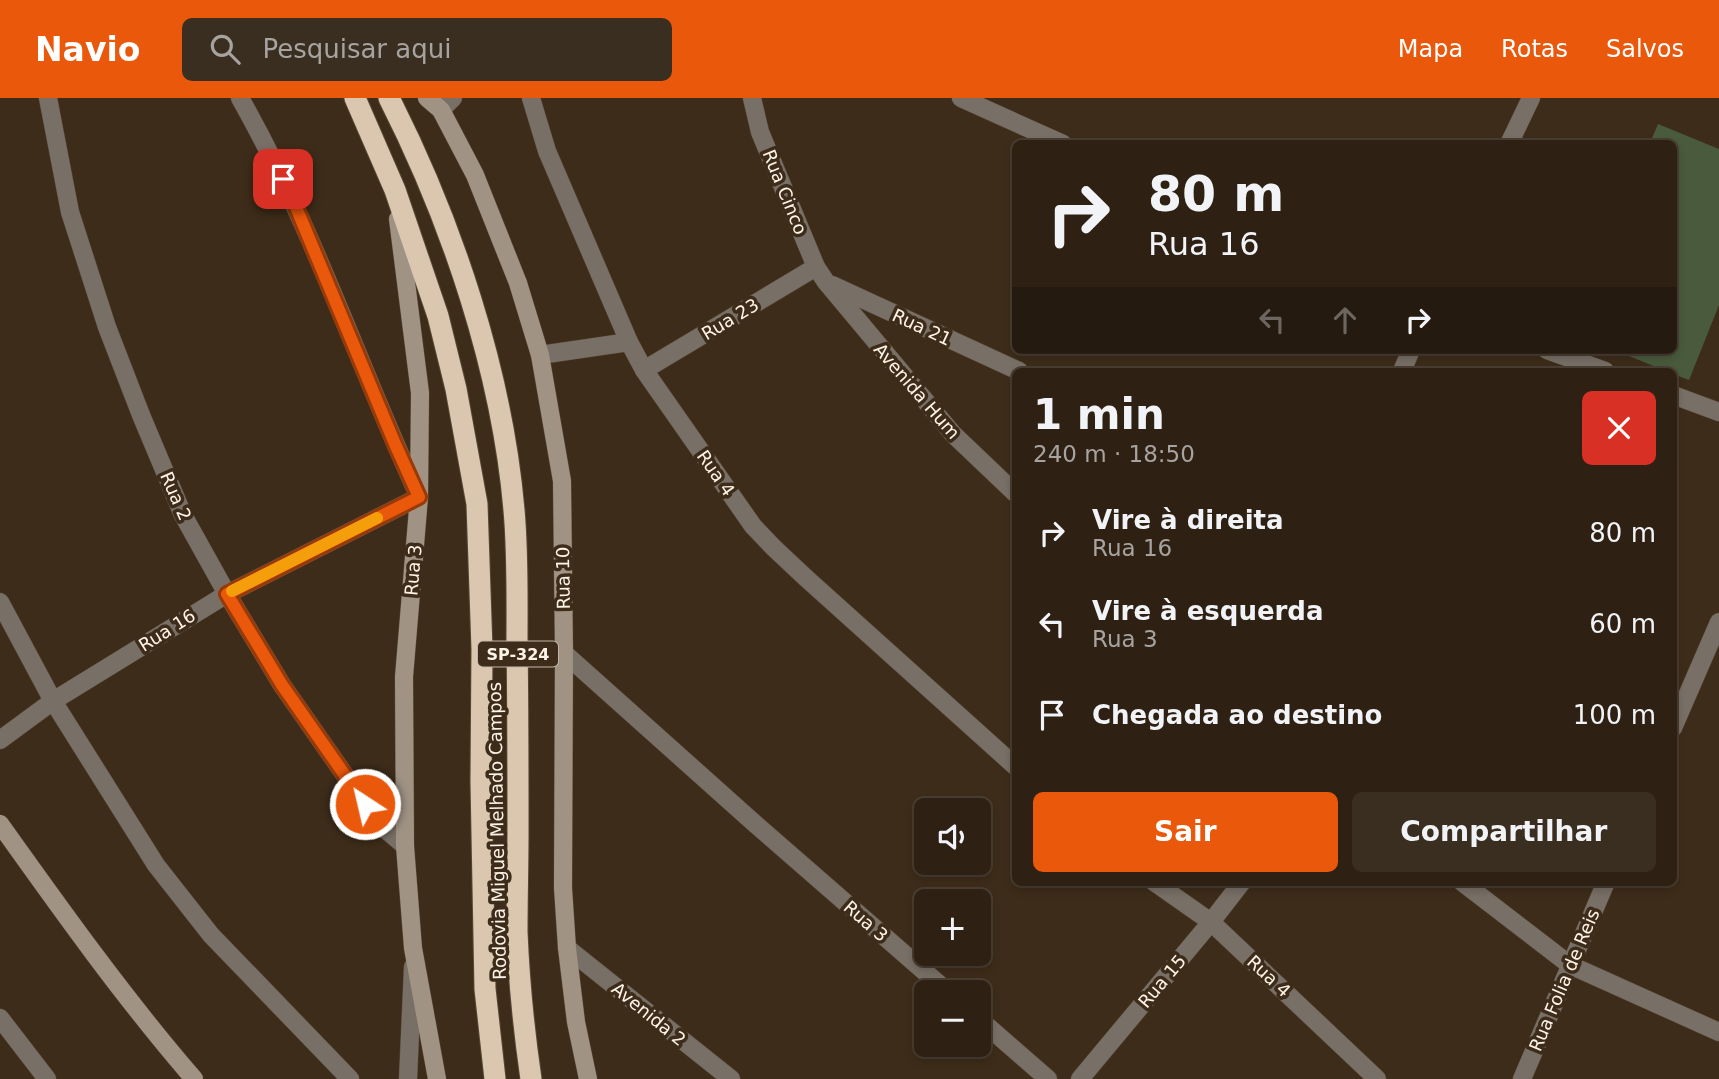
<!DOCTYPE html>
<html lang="pt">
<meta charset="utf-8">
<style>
:root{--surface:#2e2113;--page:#3a2e21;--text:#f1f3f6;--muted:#a7a3a0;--line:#493e33;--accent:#ea580c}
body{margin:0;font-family:"DejaVu Sans",sans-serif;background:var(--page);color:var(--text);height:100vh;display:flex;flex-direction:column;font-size:26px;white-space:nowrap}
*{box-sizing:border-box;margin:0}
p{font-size:23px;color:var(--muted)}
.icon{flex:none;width:38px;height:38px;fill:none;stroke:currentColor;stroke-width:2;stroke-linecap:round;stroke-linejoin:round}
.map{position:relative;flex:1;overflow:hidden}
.panel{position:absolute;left:1012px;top:270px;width:665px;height:518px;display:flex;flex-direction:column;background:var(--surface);border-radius:10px;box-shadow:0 4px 10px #0003,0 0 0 2px var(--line)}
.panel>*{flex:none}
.guide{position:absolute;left:1012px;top:42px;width:665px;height:214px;border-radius:10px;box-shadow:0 4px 10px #0003,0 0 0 2px var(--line);background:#2e2113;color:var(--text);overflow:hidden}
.buttons{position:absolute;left:914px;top:700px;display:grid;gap:14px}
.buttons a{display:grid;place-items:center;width:77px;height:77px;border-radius:10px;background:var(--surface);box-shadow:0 4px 10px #0003,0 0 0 2px var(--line);font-size:35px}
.pin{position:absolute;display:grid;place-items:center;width:60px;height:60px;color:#fff;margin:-30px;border-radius:14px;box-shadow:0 4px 10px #0006}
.me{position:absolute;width:77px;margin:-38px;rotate:325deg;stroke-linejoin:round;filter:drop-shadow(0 0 5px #0008)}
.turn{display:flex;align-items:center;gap:24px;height:147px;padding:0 21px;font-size:32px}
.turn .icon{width:91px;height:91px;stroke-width:2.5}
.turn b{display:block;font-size:49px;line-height:60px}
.lanes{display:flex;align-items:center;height:66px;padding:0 21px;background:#0003;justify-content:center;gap:35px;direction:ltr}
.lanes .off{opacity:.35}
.round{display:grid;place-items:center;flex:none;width:74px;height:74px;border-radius:10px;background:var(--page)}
.overview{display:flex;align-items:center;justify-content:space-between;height:119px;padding:0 21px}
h1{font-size:42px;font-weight:800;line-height:52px}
.primary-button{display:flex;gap:14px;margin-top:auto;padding:14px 21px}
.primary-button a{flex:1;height:80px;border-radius:10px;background:var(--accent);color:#fff;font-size:28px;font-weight:800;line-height:80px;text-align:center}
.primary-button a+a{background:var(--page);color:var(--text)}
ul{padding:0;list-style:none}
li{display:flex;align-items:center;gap:21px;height:91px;padding:0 21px}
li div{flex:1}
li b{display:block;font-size:26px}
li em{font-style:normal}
header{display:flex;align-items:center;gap:42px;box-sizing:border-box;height:98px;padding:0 35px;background:var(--accent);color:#fff}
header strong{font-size:33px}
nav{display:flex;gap:38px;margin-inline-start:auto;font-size:24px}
.search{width:490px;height:63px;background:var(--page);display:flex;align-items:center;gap:18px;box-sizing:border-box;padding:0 24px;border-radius:10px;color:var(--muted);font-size:26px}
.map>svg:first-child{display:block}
.green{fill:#495b3c}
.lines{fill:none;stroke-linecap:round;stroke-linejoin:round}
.street-casing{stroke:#584836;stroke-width:19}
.secondary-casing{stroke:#584836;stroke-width:19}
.highway-casing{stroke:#584836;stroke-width:23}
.street{stroke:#786f66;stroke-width:18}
.secondary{stroke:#a09384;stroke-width:18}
.highway{stroke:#dbc7af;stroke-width:21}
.route-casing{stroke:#983908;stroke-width:18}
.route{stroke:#ea580c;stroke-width:12}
.slow{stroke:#f59e0b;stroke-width:12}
.labels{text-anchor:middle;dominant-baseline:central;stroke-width:7;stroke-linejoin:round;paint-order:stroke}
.shield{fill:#3d2c19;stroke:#c4b7a9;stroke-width:2}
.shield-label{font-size:16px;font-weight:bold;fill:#fef3e7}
.street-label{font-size:18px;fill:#fef3e7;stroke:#3d2c19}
</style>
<header>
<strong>Navio</strong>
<div class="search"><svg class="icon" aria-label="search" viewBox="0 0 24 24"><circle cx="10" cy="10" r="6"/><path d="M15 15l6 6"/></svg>Pesquisar aqui</div>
<nav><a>Mapa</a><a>Rotas</a><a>Salvos</a></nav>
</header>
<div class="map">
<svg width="1719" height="981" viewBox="0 0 1719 981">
<rect width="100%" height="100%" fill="#3d2c19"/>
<polygon class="green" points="1658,26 1719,51 1719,207 1689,282 1673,276 1673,273 1666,273 1614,252 1673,252 1673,46 1650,45"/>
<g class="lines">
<g class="street-casing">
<g id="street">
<polyline points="48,0 70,114 107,229 141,317 183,417 227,496 282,587 379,726 405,748"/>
<polyline points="434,0 441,12 453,0"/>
<polyline points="531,0 547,53 629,244 644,272 753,428 774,450 806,480 1015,668"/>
<polyline points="752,0 760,34 816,169 826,184 953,336 1015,395"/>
<polyline points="961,0 1063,46"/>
<polyline points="1509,46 1531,0"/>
<polyline points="832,187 1019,273"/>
<polyline points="1547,252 1605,273"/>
<polyline points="540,257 629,244"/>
<polyline points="644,272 816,169"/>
<polyline points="1402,273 1411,252"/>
<polyline points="1673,297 1719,314"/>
<polyline points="0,504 53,603 156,767 211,837 350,981"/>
<polyline points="564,555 753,724 948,894"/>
<polyline points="1673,630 1719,524"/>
<path d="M0,642L53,603L227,496L419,399C358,266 312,127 240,0"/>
<polyline points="1154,784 1211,824 1377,981"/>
<polyline points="1462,784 1570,867 1719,934"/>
<polyline points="567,850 731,981"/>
<polyline points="0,920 47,981"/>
<polyline points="978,920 1048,981"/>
<polyline points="408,981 413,869"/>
<polyline points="1080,981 1211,824 1242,784"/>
<polyline points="1522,981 1606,784"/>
</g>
</g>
<g class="secondary-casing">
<g id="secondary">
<polyline points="427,0 441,12 475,77 518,185 540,257 562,383 564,555 563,790 567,850 576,924 588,981"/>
<polyline points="398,121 420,295 419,399 404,579 405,748 413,850 437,981"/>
<path d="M0,726C62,813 124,900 194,981"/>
</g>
</g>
<g class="highway-casing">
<g id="highway">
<polyline points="355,0 395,92 438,218 456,291 477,406 482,551 481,683 485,891 495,981"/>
<path d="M389,0C452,124 502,273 514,412C518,456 517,500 517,544C518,607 518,670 518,734C518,767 517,801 517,834C519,883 524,933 531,981"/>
</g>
</g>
<use href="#street" class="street"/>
<use href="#secondary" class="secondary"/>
<use href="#highway" class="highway"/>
</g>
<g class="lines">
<g class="route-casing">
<polyline id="route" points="283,81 293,102 395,346 419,399 227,496 282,587 365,706"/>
</g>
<use href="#route" class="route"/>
<polyline class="slow" points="232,493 377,420"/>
</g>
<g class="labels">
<rect class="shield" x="478" y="543.5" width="80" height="25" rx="5"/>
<g class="shield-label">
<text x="518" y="556">SP-324</text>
</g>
<g class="street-label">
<text transform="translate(785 94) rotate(68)">Rua Cinco</text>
<text transform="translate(730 221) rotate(-31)">Rua 23</text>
<text transform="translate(922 229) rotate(25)">Rua 21</text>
<text transform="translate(917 293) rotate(49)">Avenida Hum</text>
<text transform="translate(716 375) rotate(55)">Rua 4</text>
<text transform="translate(176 398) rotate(66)">Rua 2</text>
<text transform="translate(413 472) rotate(-85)">Rua 3</text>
<text transform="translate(563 480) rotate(-91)">Rua 10</text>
<text transform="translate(167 532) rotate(-32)">Rua 16</text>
<text transform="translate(497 733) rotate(-91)">Rodovia Miguel Melhado Campos</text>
<text transform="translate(866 823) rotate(41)">Rua 3</text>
<text transform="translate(1269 878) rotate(43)">Rua 4</text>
<text transform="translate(1564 882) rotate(-67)">Rua Folia de Reis</text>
<text transform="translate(1162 883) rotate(-50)">Rua 15</text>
<text transform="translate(649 916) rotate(39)">Avenida 2</text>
</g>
</g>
</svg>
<div class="buttons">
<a><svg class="icon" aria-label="sound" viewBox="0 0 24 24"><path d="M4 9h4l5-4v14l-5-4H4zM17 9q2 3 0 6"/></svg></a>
<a>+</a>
<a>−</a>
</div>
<div class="pin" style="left:283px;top:81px;background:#d93025"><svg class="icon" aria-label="arrive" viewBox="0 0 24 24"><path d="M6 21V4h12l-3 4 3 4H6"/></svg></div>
<svg class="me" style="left:365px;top:706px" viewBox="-20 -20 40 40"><circle r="17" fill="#ea580c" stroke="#fff" stroke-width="3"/><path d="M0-11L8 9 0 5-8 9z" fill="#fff"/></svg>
<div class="guide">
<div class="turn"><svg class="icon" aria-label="right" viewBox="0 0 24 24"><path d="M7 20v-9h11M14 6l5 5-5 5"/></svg><div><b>80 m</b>Rua 16</div></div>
<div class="lanes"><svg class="icon off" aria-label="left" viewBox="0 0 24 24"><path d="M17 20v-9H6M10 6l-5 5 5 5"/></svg><svg class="icon off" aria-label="ahead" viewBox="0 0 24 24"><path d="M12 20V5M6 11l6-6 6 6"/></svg><svg class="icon" aria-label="right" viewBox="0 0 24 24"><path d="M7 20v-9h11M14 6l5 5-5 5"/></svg></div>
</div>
<section class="panel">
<div class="overview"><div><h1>1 min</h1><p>240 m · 18:50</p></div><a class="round" style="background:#d93025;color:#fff"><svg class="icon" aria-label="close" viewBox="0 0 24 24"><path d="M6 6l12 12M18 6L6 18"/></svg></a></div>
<ul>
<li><svg class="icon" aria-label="right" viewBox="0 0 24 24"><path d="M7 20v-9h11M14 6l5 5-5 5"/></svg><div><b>Vire à direita</b><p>Rua 16</p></div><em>80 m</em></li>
<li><svg class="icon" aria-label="left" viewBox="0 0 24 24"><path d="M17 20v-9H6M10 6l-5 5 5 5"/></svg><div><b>Vire à esquerda</b><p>Rua 3</p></div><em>60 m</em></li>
<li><svg class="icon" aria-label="arrive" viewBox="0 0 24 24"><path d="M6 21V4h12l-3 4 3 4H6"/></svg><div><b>Chegada ao destino</b></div><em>100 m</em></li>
</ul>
<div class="primary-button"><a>Sair</a><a>Compartilhar</a></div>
</section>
</div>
